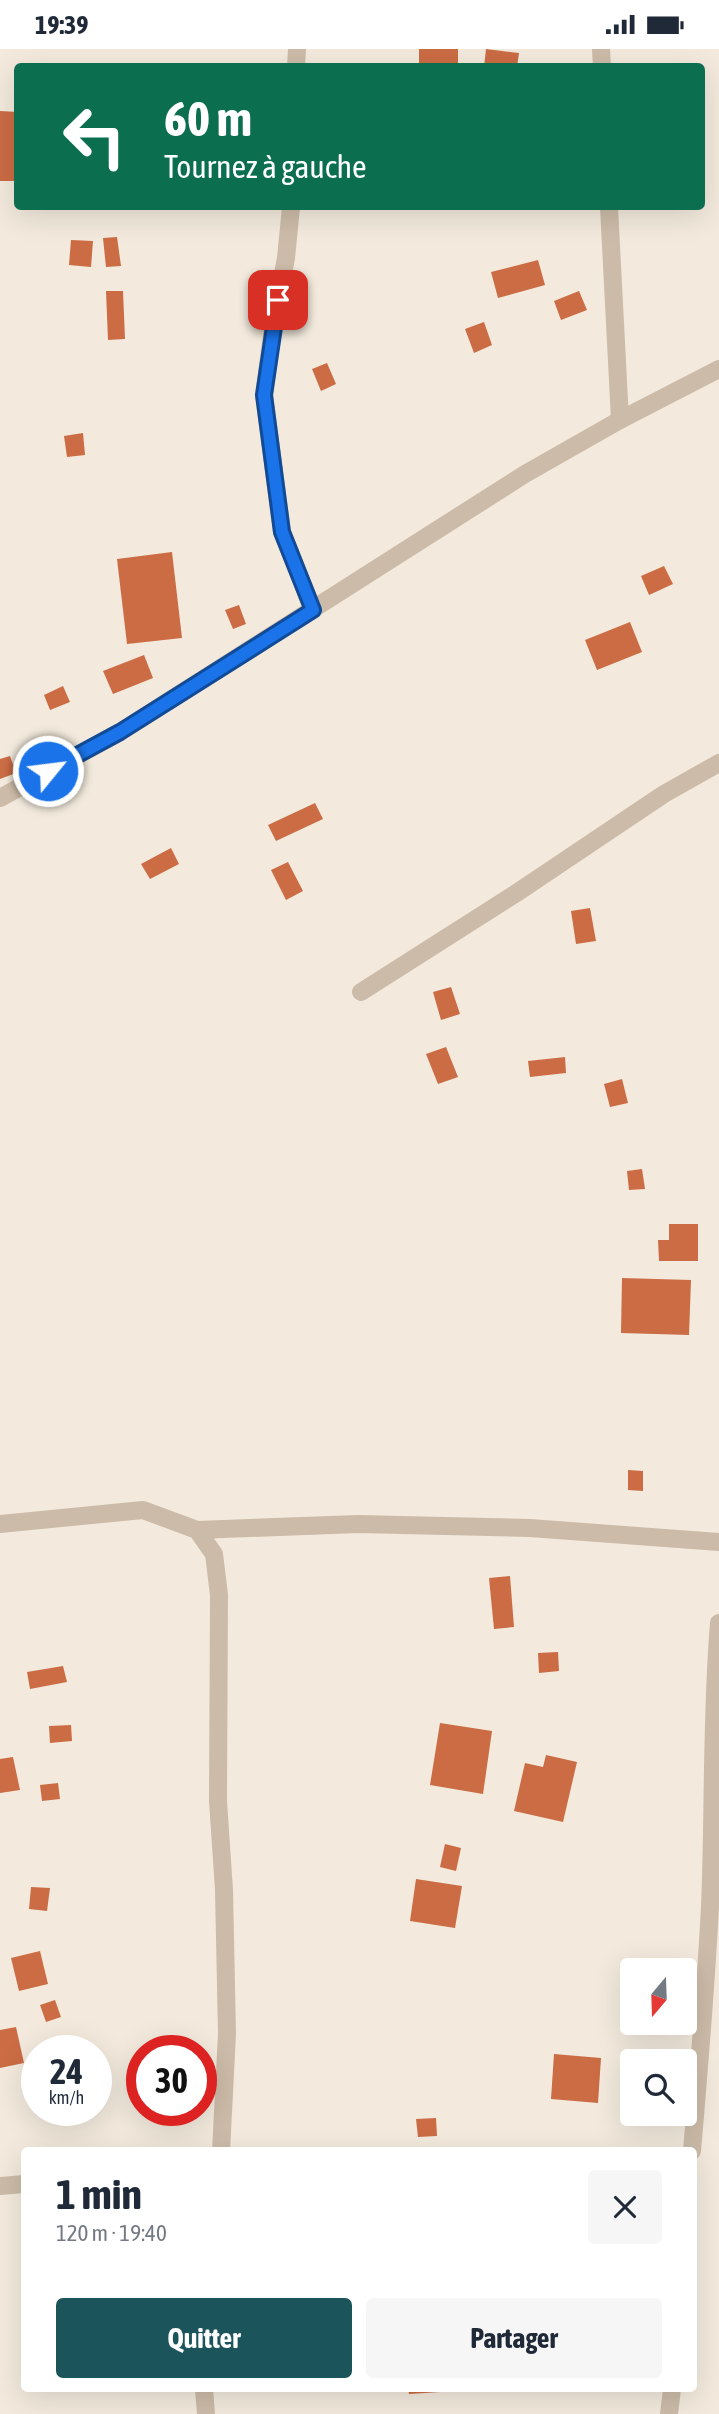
<!DOCTYPE html>
<html lang="fr">
<meta charset="utf-8">
<style>
:root{--surface:#fff;--page:#f6f6f7;--text:#1f2937;--muted:#747a83;--accent:#1c545c}
body{margin:0;font-family:"Asap Condensed",sans-serif;background:var(--page);color:var(--text);height:100vh;display:flex;flex-direction:column;font-size:26px;white-space:nowrap}
*{box-sizing:border-box;margin:0}
p{font-size:23px;color:var(--muted)}
.icon{flex:none;width:38px;height:38px;fill:none;stroke:currentColor;stroke-width:2;stroke-linecap:round;stroke-linejoin:round}
.map{position:relative;flex:1;overflow:hidden}
.details{position:absolute;left:21px;top:2098px;width:676px;height:245px;display:flex;flex-direction:column;background:var(--surface);border-radius:7px;box-shadow:0 7px 28px #0002}
.details>*{flex:none}
.hud{position:absolute;left:14px;top:14px;width:691px;height:147px;border-radius:7px;box-shadow:0 7px 28px #0002;background:#0b6e4f;color:#fff;overflow:hidden}
.needle{width:46px;rotate:199deg}
.tools{position:absolute;left:620px;top:1909px;display:grid;gap:14px}
.tools a{display:grid;place-items:center;width:77px;height:77px;border-radius:7px;background:var(--surface);box-shadow:0 7px 28px #0002;font-size:35px}
.speed{position:absolute;left:21px;top:1986px;display:flex;gap:14px;font-size:35px;font-weight:700;text-align:center}
.speed>*{display:grid;place-content:center;width:91px;height:91px;border-radius:50%;background:var(--surface);box-shadow:0 7px 28px #0002;line-height:1}
.speed small{font-size:18px;font-weight:400}
.speed .limit{border:10px solid #d22;background:#fff;color:#111}
.pin{position:absolute;display:grid;place-items:center;width:60px;height:60px;color:#fff;margin:-30px;border-radius:14px;box-shadow:0 4px 10px #0006}
.me{position:absolute;width:77px;margin:-38px;rotate:61deg;stroke-linejoin:round;filter:drop-shadow(0 0 5px #0008)}
.turn{display:flex;align-items:center;gap:24px;height:147px;padding:0 35px;font-size:32px}
.turn .icon{width:91px;height:91px;stroke-width:2.5}
.turn b{display:block;font-size:49px;line-height:60px}
.round{display:grid;place-items:center;flex:none;width:74px;height:74px;border-radius:7px;background:var(--page)}
.overview{display:flex;align-items:center;justify-content:space-between;height:119px;padding:0 35px}
h1{font-size:42px;font-weight:700;line-height:52px}
.button{display:flex;gap:14px;margin-top:auto;padding:14px 35px}
.button a{flex:1;height:80px;border-radius:7px;background:var(--accent);color:#fff;font-size:28px;font-weight:700;line-height:80px;text-align:center}
.button a+a{background:var(--page);color:var(--text)}
.status{display:flex;justify-content:space-between;align-items:center;height:49px;padding:0 35px;background:var(--surface);direction:ltr}
.status svg{height:19px;fill:currentColor}
.map>svg:first-child{display:block}
.building{fill:#cb6c44}
.lines{fill:none;stroke-linecap:round;stroke-linejoin:round}
.minor{stroke:#ccbba8;stroke-width:18}
.route-casing{stroke:#114b97;stroke-width:18}
.route{stroke:#1a73e8;stroke-width:12}
</style>
<div class="status"><b>19:39</b><svg viewBox="0 0 49 12"><path d="M0 12V9h3v3zM5 12V6h3v6zM10 12V3h3v9zM15 12V0h3v12zM26 1h20v11H26zM47 4h2v5h-2z"/></svg></div>
<div class="map">
<svg width="719" height="2365" viewBox="0 0 719 2365">
<rect width="100%" height="100%" fill="#f3eadd"/>
<g class="building">
<rect x="419" y="0" width="39" height="18"/>
<polygon points="486,0 519,4 517,18 484,18"/>
<polygon points="0,62 18,63 18,132 0,132"/>
<polygon points="117,188 121,217 106,218 103,189"/>
<polygon points="71,191 93,192 91,218 69,216"/>
<polygon points="538,211 545,236 498,249 491,223"/>
<polygon points="106,242 123,242 125,290 108,291"/>
<polygon points="579,242 587,261 561,271 554,252"/>
<polygon points="484,273 492,296 474,304 465,280"/>
<polygon points="327,314 336,335 321,342 312,320"/>
<polygon points="83,384 85,406 67,408 64,387"/>
<polygon points="172,503 182,589 127,595 117,510"/>
<polygon points="664,517 673,535 649,546 641,527"/>
<polygon points="239,556 246,575 233,580 225,561"/>
<polygon points="630,573 642,603 597,621 585,591"/>
<polygon points="144,606 153,629 113,645 103,622"/>
<polygon points="63,637 70,653 50,661 44,646"/>
<polygon points="10,707 16,724 0,730 0,710"/>
<polygon points="315,754 323,770 276,792 268,776"/>
<polygon points="171,799 179,815 150,830 141,815"/>
<polygon points="288,813 303,842 286,851 271,821"/>
<polygon points="590,859 596,892 576,895 571,862"/>
<polygon points="451,938 460,965 441,971 433,943"/>
<polygon points="446,998 458,1028 438,1035 426,1005"/>
<polygon points="565,1008 566,1024 530,1028 528,1012"/>
<polygon points="622,1030 628,1054 610,1058 604,1035"/>
<polygon points="642,1120 645,1140 629,1141 627,1122"/>
<polygon points="669,1175 698,1175 698,1212 659,1212 658,1191 669,1191"/>
<polygon points="622,1229 691,1231 689,1286 621,1284"/>
<polygon points="628,1421 643,1422 643,1442 628,1441"/>
<polygon points="510,1527 514,1578 494,1580 489,1529"/>
<polygon points="558,1603 559,1622 539,1624 538,1604"/>
<polygon points="63,1617 67,1633 30,1640 27,1623"/>
<polygon points="440,1674 492,1682 483,1745 430,1736"/>
<polygon points="71,1676 72,1692 50,1694 49,1677"/>
<polygon points="546,1706 577,1713 563,1773 514,1762 525,1714 543,1718"/>
<polygon points="13,1708 20,1741 0,1744 0,1710"/>
<polygon points="58,1734 60,1750 42,1752 40,1736"/>
<polygon points="445,1795 461,1799 456,1822 440,1818"/>
<polygon points="416,1830 462,1837 455,1879 410,1872"/>
<polygon points="31,1838 50,1839 47,1862 29,1860"/>
<polygon points="40,1902 48,1935 19,1942 11,1909"/>
<polygon points="55,1951 61,1968 46,1973 40,1956"/>
<polygon points="16,1978 24,2014 0,2019 0,1981"/>
<polygon points="554,2005 601,2009 598,2054 551,2050"/>
<polygon points="436,2069 437,2087 418,2088 416,2070"/>
<polygon points="408,2340 440,2340 440,2343 409,2345"/>
</g>
<g class="lines">
<g class="minor">
<polyline points="601,0 602,18"/>
<polyline points="296,18 297,0"/>
<polyline points="291,158 286,209 274,272 264,346 282,483 313,561"/>
<polyline points="609,158 620,371"/>
<polyline points="0,749 120,683 525,425 620,371 719,320"/>
<polyline points="361,943 515,845 664,745 719,714"/>
<polyline points="0,1475 143,1461 197,1481 214,1505 219,1546 218,1752 224,1841 227,1985 221,2102"/>
<polyline points="197,1481 358,1475 530,1479 719,1493"/>
<path d="M692,2102C699,2020 706,1939 710,1857C714,1763 711,1669 719,1574"/>
<polyline points="0,2137 24,2135"/>
<polyline points="204,2340 206,2365"/>
<polyline points="669,2365 672,2340"/>
</g>
</g>
<g class="lines">
<g class="route-casing">
<polyline id="route" points="48,722 120,683 313,561 282,483 264,346 278,251"/>
</g>
<use href="#route" class="route"/>
</g>
</svg>
<div class="tools">
<a><svg class="needle" viewBox="-14 -14 28 28"><path d="M0-13l5 13h-10z" fill="#e53935"/><path d="M0 13l5-13h-10z" fill="#747a83"/></svg></a>
<a><svg class="icon" aria-label="search" viewBox="0 0 24 24"><circle cx="10" cy="10" r="6"/><path d="M15 15l6 6"/></svg></a>
</div>
<div class="speed"><div>24<small>km/h</small></div><div class="limit">30</div></div>
<div class="pin" style="left:278px;top:251px;background:#d93025"><svg class="icon" aria-label="arrive" viewBox="0 0 24 24"><path d="M6 21V4h12l-3 4 3 4H6"/></svg></div>
<svg class="me" style="left:48px;top:722px" viewBox="-20 -20 40 40"><circle r="17" fill="#1a73e8" stroke="#fff" stroke-width="3"/><path d="M0-11L8 9 0 5-8 9z" fill="#fff"/></svg>
<div class="hud">
<div class="turn"><svg class="icon" aria-label="left" viewBox="0 0 24 24"><path d="M17 20v-9H6M10 6l-5 5 5 5"/></svg><div><b>60 m</b>Tournez à gauche</div></div>
</div>
<section class="details">
<div class="overview"><div><h1>1 min</h1><p>120 m · 19:40</p></div><a class="round"><svg class="icon" aria-label="close" viewBox="0 0 24 24"><path d="M6 6l12 12M18 6L6 18"/></svg></a></div>
<div class="button"><a>Quitter</a><a>Partager</a></div>
</section>
</div>
